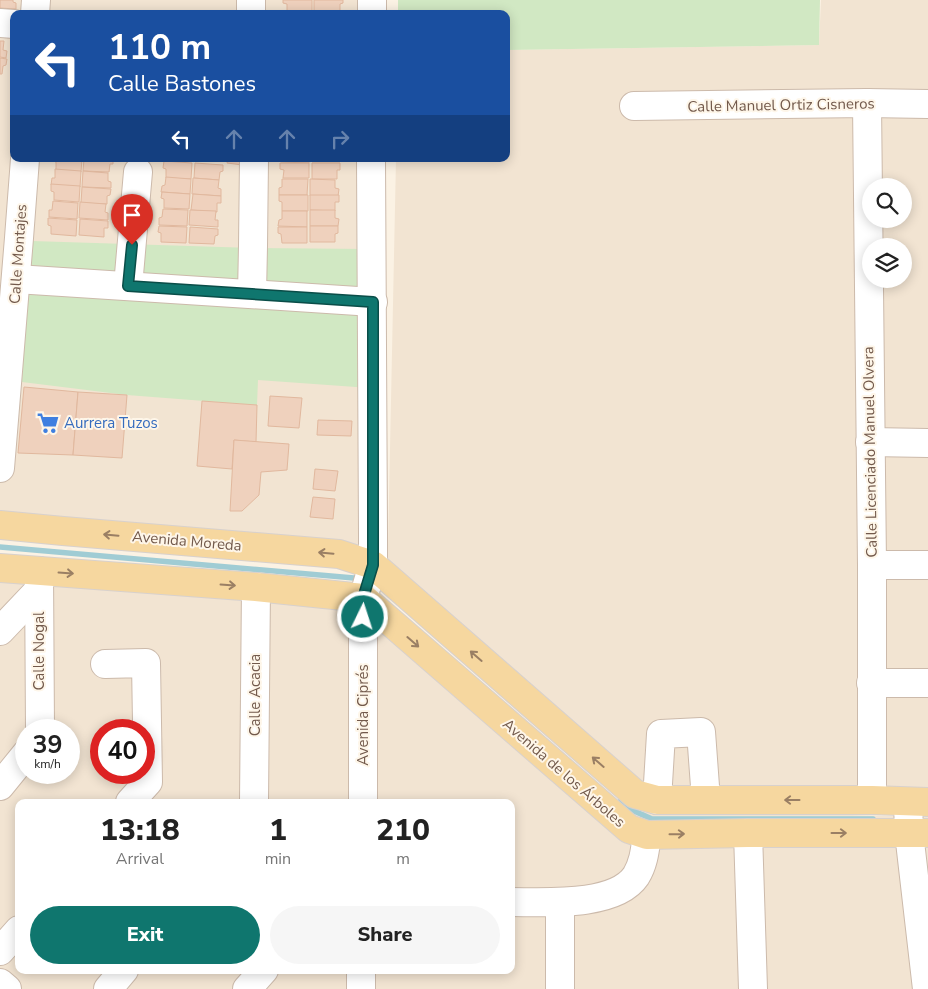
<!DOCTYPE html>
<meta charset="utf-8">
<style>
:root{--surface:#fff;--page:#f6f6f6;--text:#222;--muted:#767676;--accent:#0f766e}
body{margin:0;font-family:"Nunito Sans",sans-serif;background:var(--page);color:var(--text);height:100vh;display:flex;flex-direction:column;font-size:19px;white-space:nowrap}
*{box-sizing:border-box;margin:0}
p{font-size:16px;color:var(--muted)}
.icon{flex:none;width:28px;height:28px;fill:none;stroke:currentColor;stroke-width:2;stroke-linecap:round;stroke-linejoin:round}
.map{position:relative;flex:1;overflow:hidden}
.sheet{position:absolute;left:15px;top:799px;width:500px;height:175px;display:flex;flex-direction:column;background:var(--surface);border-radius:10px;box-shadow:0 2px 12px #0003}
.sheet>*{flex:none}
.top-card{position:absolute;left:10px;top:10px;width:500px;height:152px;border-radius:10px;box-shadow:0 2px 12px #0003;background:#1a4fa0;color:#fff;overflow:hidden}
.tools{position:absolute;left:862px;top:178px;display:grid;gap:10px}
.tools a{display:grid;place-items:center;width:50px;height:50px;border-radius:50%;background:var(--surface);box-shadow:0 2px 12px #0003;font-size:25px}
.speed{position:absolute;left:15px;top:719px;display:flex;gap:10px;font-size:25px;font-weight:700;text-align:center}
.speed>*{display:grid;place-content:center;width:65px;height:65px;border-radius:50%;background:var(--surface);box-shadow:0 2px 12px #0003;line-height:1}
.speed small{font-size:12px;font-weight:400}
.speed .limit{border:8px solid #d22;background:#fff;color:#111}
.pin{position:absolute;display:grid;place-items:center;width:42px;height:42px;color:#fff;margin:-51px -21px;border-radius:50% 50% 50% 0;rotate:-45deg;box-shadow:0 0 5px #0007}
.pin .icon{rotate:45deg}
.me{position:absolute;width:55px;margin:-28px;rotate:4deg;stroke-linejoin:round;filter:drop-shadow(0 0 4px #0008)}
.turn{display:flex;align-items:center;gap:18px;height:105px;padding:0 15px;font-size:22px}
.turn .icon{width:65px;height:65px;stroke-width:2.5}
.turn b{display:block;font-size:35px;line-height:42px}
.lanes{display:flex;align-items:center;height:48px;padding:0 15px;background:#0003;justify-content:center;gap:25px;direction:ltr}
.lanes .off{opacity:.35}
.eta{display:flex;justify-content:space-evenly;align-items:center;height:85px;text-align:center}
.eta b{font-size:30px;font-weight:800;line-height:35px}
.action{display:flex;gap:10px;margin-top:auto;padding:10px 15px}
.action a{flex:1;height:58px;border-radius:30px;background:var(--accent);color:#fff;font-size:20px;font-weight:800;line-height:58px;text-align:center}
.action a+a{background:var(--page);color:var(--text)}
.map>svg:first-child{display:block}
.residential{fill:#f2e4d2;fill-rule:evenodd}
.green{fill:#d1e8c3}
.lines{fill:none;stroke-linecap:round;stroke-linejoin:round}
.stream{stroke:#a0ccd4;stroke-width:5.5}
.building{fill:#efd1bd;stroke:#e1b89e}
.minor-casing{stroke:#ccbaab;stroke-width:30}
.major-casing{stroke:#d8d1cd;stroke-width:30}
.minor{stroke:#fff;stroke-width:28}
.major{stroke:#f6d79f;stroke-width:28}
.oneway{stroke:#9a7f64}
.route-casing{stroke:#0a4d48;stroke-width:12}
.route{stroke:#0f766e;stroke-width:9}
.labels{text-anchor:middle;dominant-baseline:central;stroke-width:4;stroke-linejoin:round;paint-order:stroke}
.street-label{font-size:15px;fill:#72594b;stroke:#fef6e9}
.shop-label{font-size:15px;fill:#366cbe;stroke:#fef6e9;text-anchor:start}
</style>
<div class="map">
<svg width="928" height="989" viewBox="0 0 928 989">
<rect width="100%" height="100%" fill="#fbf2e4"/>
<g class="residential">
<polygon points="0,0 369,0 369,14 14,14 14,159 370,159 372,565 0,533"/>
<path d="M821,0H928V815H851L928,817V989H375V970H511V802H373L372,612L384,597L627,812H646L633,804L387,594L396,159H506V50L819,45ZM871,186H904V219H871ZM871,246H904V279H871Z"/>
<path d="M0,581L371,611L369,802H19V970H367V989H0ZM26,730H69V772H26ZM101,730H144V772H101Z"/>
</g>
<g class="green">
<polygon points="398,0 820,0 819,45 506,50 506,14 398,14"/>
<polygon points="32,241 253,248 369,249 370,388 258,380 257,405 127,395 22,382 27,281"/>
</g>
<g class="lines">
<g class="stream">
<polyline points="0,547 354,578 362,580"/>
<polyline points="621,800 632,810 652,819 873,819"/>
</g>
</g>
<g class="building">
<polygon points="0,0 13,0 13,2 16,3 16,9 0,8"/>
<polygon points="283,0 312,0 312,13 287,13 287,4 283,3"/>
<polygon points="314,0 343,0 343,3 340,4 340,13 314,12"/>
<polygon points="0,41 4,41 3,50 7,51 6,58 0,57"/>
<polygon points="0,58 7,59 6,65 3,66 2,74 0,74"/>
<polygon points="53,159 82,159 81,172 56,170 56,162 53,161"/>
<polygon points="84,159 113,159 113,164 110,164 109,172 83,171"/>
<polygon points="228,159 243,159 243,165 227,163"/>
<polygon points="281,159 309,159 309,163 281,162"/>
<polygon points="312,159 341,159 340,162 312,162"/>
<polygon points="164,161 192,163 191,179 166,178 166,169 163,168"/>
<polygon points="195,163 223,165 223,171 220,172 219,180 194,178"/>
<polygon points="280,163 309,163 309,178 283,178 284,170 280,169"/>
<polygon points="312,163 340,163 340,170 337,170 337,179 312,179"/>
<polygon points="55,169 81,171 80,187 51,185 52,178 55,178"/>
<polygon points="83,171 108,173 108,181 111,182 111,188 82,187"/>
<polygon points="166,177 191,179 190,194 161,192 162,186 165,185"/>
<polygon points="193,178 219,180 218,188 221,189 221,196 192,194"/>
<polygon points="282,179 308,179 307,195 279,195 279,188 282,187"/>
<polygon points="310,179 335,180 335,188 339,189 338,196 310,196"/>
<polygon points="51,184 80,186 79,202 54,200 54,192 51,191"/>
<polygon points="82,187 111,189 110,195 107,196 107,204 81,203"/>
<polygon points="162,192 190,194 189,209 164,208 164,199 161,198"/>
<polygon points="193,194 221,196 221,203 217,203 217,212 191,210"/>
<polygon points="279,195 308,195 308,211 282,211 282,202 279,201"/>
<polygon points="310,195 339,195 339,202 335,202 335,211 310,210"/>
<polygon points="53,201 78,203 77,219 49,217 49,210 52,210"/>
<polygon points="80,202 106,204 105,212 108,213 108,220 79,218"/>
<polygon points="163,209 188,210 187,226 159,225 159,218 162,217"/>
<polygon points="190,210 216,211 215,220 218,220 218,227 189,225"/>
<polygon points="310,210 335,210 335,218 339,219 338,226 310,226"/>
<polygon points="282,211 307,211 307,227 278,226 279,220 282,219"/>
<polygon points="48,218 77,220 76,236 51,234 51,226 48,225"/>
<polygon points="80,219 108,221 108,228 104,228 104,237 79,235"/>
<polygon points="159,226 187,227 186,243 161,242 161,233 158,232"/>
<polygon points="310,226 338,226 338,233 335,234 335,242 310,242"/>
<polygon points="190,227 218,229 218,235 215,236 214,244 189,243"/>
<polygon points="278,227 307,227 307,243 282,243 281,234 278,233"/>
<polygon points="24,387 78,392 73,455 18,453"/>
<polygon points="78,392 127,395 122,458 73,455"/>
<polygon points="270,396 302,398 299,428 268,426"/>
<polygon points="202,401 257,405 256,442 234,440 232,469 197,466"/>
<polygon points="318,420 352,421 351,436 317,435"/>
<polygon points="234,440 289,444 287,470 261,472 259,495 242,511 230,511"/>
<polygon points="315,469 338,471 335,491 313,489"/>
<polygon points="313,497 335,499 333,519 310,517"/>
</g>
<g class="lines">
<g class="minor-casing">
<g id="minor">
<polyline points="251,0 251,14"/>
<polyline points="35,14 36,0"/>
<polyline points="372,14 372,0"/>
<polyline points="0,23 14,24"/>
<polyline points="867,103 872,565 872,800"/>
<polyline points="634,106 867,103 928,104"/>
<polyline points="16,279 373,302"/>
<polyline points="128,286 138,172"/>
<polyline points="252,294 253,246 254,159"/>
<polyline points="870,442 928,443"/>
<polyline points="0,468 19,238 25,159"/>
<polyline points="872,565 928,565"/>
<polyline points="39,571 40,730"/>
<polyline points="0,631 39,590"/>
<polyline points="105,664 146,663 148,782 130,802"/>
<polyline points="871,683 928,683"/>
<polyline points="0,786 26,754"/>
<polyline points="657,800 661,734 701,732 706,800"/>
<polyline points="254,802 256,587"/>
<polyline points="363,802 363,598 373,565 373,535 371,159"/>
<polyline points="908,802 909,833 927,989"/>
<polyline points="748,833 753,989"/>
<path d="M511,902C545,902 615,907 636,876C644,863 645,849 647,835"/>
<polyline points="560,902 560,989"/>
<polyline points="0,951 19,930"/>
<polyline points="0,983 7,989"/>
<polyline points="108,989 124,970"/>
<polyline points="247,989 264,970"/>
<polyline points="361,989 361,970"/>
</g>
</g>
<g class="major-casing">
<g id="major">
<polyline points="0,525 63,531 339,554 373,565 635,794 657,800 872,800 928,802"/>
<polyline points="0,568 256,587 363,598 629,829 647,835 748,833 928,833"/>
</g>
</g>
<use href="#minor" class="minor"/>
<use href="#major" class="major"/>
</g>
<defs><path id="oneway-shaft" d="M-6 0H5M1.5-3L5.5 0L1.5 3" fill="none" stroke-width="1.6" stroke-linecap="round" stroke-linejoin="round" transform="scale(1.25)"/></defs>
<g class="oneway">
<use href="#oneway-shaft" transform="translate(111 535) rotate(-175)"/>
<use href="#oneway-shaft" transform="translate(326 553) rotate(-175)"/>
<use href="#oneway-shaft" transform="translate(66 573) rotate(4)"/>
<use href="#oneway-shaft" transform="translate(228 585) rotate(4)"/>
<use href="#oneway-shaft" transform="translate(413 642) rotate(41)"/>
<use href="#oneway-shaft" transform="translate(476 656) rotate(-139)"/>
<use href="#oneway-shaft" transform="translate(598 762) rotate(-139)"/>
<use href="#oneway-shaft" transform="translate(792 800) rotate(-180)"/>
<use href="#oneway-shaft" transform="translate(839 833)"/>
<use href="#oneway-shaft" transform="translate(677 834) rotate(-1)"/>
</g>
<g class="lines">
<g class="route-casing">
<polyline id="route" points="132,245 128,286 373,302 373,565 363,598 363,617"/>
</g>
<use href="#route" class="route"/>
</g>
<defs>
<g id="supermarket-bare" transform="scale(1.725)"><path d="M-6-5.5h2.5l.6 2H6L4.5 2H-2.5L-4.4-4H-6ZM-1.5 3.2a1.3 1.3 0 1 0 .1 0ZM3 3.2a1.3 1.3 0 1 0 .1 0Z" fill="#3f7fe0" stroke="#fef6e9" stroke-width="2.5" paint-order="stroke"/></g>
</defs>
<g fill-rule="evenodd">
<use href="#supermarket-bare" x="48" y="423"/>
</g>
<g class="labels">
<g class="street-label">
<text transform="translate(781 105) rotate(-1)">Calle Manuel Ortiz Cisneros</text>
<text transform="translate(18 254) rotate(-86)">Calle Montajes</text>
<text transform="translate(870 452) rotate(-91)">Calle Licenciado Manuel Olvera</text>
<text transform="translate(187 541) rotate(5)">Avenida Moreda</text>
<text transform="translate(39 651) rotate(-90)">Calle Nogal</text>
<text transform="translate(255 695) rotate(-90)">Calle Acacia</text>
<text transform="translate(363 715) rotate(-90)">Avenida Ciprés</text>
<text transform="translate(564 773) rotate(41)">Avenida de los Árboles</text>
</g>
<g class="shop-label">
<text x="64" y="423">Aurrera Tuzos</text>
</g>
</g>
</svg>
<div class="tools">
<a><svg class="icon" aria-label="search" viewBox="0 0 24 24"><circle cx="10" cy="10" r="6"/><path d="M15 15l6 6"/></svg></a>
<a><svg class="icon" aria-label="layers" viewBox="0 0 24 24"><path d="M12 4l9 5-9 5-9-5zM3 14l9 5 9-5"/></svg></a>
</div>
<div class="speed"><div>39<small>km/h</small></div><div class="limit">40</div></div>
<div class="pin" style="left:132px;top:245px;background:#d93025"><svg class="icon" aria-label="arrive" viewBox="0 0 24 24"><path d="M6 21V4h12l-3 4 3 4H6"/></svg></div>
<svg class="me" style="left:363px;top:617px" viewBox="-20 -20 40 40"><circle r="17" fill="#0f766e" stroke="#fff" stroke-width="3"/><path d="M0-11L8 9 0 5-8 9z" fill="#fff"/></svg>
<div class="top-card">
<div class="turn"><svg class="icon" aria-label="left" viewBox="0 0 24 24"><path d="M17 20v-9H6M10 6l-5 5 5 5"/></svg><div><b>110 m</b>Calle Bastones</div></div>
<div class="lanes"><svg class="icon" aria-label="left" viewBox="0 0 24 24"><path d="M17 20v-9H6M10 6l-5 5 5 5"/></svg><svg class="icon off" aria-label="ahead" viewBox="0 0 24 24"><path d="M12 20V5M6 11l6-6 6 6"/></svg><svg class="icon off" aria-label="ahead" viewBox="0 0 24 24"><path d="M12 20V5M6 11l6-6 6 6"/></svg><svg class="icon off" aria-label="right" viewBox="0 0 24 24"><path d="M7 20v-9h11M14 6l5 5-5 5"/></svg></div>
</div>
<section class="sheet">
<div class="eta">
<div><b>13:18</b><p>Arrival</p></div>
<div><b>1</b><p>min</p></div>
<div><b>210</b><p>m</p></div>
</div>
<div class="action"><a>Exit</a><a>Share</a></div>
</section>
</div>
